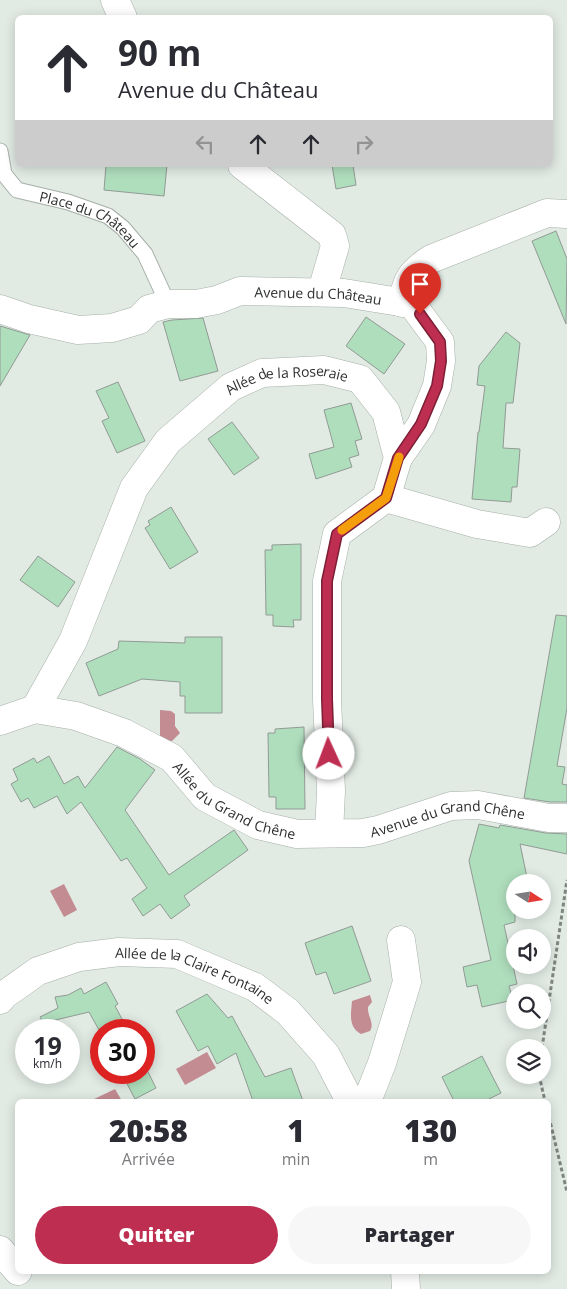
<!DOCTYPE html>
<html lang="fr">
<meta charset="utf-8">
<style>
:root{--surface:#fff;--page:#f7f7f7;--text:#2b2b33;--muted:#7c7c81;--accent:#be2e51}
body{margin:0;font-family:"Open Sans",sans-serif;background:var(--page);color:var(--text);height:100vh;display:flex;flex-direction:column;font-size:19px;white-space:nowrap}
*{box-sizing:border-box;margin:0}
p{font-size:16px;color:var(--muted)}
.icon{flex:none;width:28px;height:28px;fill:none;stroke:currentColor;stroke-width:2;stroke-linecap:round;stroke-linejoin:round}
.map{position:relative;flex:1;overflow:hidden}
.panel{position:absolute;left:15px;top:1099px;width:536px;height:175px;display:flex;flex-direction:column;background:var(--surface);border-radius:8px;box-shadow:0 2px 12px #0003}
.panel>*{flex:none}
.top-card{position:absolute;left:15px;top:15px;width:538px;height:152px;border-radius:8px;box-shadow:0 2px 12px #0003;background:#fff;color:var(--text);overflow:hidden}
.needle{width:32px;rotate:102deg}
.fabs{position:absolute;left:506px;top:874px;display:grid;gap:10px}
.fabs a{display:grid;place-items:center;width:45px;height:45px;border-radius:50%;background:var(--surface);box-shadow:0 2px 12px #0003;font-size:25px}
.speed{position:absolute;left:15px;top:1019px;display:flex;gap:10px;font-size:25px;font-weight:700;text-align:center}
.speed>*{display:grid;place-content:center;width:65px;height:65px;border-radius:50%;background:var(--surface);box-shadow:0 2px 12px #0003;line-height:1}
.speed small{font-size:12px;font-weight:400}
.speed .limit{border:8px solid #d22;background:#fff;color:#111}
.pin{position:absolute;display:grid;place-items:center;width:42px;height:42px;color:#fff;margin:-51px -21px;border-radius:50% 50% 50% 0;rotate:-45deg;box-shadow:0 0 5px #0007}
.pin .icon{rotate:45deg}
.me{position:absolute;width:55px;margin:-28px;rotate:358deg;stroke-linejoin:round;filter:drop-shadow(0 0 4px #0008)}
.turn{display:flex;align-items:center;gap:18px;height:105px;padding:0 20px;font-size:22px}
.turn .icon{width:65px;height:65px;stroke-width:2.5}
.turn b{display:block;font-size:35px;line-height:42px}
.lanes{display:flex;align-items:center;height:48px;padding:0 20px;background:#0003;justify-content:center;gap:25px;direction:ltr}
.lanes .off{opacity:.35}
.eta{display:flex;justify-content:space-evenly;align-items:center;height:85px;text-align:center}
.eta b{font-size:30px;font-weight:800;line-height:35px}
.button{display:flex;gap:10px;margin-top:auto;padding:10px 20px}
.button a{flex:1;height:58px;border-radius:30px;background:var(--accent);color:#fff;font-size:20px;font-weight:800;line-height:58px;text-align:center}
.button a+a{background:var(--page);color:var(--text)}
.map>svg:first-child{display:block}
.water{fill:#c38c92}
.building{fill:#afdebd;stroke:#919a94}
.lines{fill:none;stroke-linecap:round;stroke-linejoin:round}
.lane-casing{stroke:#a6afa8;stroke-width:17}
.street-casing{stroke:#a6afa8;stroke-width:29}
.path{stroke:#7f8581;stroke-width:3;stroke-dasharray:4 2.5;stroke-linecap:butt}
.lane{stroke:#fff;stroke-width:15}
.street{stroke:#fff;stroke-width:28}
.route-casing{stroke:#7c1e35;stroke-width:12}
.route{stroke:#be2e51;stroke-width:9}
.slow{stroke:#f59e0b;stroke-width:9}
.labels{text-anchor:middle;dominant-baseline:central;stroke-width:5;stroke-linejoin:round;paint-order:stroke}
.street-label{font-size:14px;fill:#2e312f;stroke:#eff9f1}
</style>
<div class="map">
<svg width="567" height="1289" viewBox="0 0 567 1289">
<rect width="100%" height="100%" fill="#e1ebe4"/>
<g class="water">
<polygon points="160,710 171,711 175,714 175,726 180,733 172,741 160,740"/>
<polygon points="64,884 77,910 64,917 50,891"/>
<path d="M370,995L372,1002L368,1007C367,1016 375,1023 370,1031L361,1034C348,1027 351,1014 352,1001Z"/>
<polygon points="207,1052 216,1068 185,1085 176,1069"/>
<polygon points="115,1089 122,1101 90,1101"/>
</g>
<g class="building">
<polygon points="106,165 167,165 164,196 104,190"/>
<polygon points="332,165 353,165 356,185 336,189"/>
<polygon points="556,231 567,259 566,324 532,241"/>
<polygon points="366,317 405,344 384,374 346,346"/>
<polygon points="203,318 218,371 180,381 163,322 172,320"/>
<polygon points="0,326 30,335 0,386"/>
<polygon points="506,332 520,343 513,403 506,403 503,448 520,449 517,487 512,487 511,502 472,499 478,432 479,432 485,386 477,385 479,366"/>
<polygon points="118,382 145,441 117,453 102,421 109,418 96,391"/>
<polygon points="351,403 362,439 355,441 359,455 349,458 352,467 316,479 309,454 334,447 324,410"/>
<polygon points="232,422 259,458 234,475 208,439"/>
<polygon points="171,507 198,552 170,569 145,528 150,525 148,521"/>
<polygon points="301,544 301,620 293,620 294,627 273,626 273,615 266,615 265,550 272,550 272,545"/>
<polygon points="38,556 75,582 58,607 20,580"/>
<polygon points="556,615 567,616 567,708 557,766 565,767 562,784 567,785 567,802 550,802 524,798"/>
<polygon points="185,637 222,637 222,713 185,713 185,696 180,696 180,682 142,679 99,696 86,663 118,649 119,641 185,643"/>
<polygon points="304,727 305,809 276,809 276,797 269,797 268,733 275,733 275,729"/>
<polygon points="117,747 140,759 155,770 125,810 169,875 234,830 248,850 184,896 190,905 171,919 160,904 143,916 132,899 147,888 127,858 121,861 81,802 67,814 57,796 34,808 28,798 21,802 11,784 18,780 13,769 34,758 37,763 49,756 64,784 78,776 85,788"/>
<polygon points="479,824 499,828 500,825 546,833 567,834 567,854 520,844 528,882 515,882 515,922 504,925 517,984 509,986 513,1000 482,1007 477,985 467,987 463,967 491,960 469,861"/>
<polygon points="352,926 371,981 334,994 326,972 316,975 305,943"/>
<polygon points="106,982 118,1004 115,1006 128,1030 99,1030 89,1012 43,1023 40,1017 58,1008 55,997 68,995 81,988 84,994"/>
<polygon points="207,994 228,1018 232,1016 265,1077 291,1068 303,1101 253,1101 236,1053 217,1064 208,1046 198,1051 176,1011"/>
<polygon points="482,1056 501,1093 485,1101 454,1101 442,1077"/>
<polygon points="145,1066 156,1088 135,1099 124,1078 133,1072 144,1072 144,1067"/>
</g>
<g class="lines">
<g class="lane-casing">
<g id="lane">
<path id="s1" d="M0,151L4,174L17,190L68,202L108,216L123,228L145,254L168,304"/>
</g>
</g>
<g class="street-casing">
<g id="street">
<polyline points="115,0 123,18"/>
<polyline points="242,165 332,235 335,246 322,291"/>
<path d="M402,303C408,278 409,274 431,259L547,213L567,214"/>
<path id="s2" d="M0,309L29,319L78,330L112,328L139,320L149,309L168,304H196L217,300L240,291L344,293L412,304L440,342L441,361L437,386L421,425L398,458"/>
<polyline points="386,498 477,524 530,533 546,522"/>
<path id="s3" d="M35,709L76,716L124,733L172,758L205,797L258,825L297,834L363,833L378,830L451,806L478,805L549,818H567"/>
<path id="s4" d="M0,721L35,709L73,641L134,488L168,441L231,387L262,373L324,370L360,379L386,412L398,458L386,498L337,534L327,581V699L331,791L329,833"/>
<path id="s5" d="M0,1000L4,995L38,971L79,957L119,952L177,954L255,987L288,1012L326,1055L350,1101"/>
<polyline points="367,1101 382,1063 407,982 401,940"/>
<polyline points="0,1250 18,1271"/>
<polyline points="405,1271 406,1289"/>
</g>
</g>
<g class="path">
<polyline points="542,1048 567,880"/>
<polyline points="539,1075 545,1101"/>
<polyline points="549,1117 567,1192"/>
</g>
<use href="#lane" class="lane"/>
<use href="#street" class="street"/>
</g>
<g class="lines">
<g class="route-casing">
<polyline id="route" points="329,754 327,699 327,581 337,534 386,498 398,458 421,424 437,386 441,361 440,342 420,314"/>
</g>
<use href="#route" class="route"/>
<polyline class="slow" points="342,530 386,498 399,457"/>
</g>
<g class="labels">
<g class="street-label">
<text stroke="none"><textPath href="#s1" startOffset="124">Place du Château</textPath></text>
<text stroke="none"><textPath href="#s2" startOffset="330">Avenue du Château</textPath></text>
<text stroke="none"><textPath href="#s4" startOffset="478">Allée de la Roseraie</textPath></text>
<text stroke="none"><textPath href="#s3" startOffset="225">Allée du Grand Chêne</textPath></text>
<text stroke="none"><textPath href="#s3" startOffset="451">Avenue du Grand Chêne</textPath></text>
<text stroke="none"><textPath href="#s5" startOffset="212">Allée de la Claire Fontaine</textPath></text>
</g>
</g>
</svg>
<div class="fabs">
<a><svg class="needle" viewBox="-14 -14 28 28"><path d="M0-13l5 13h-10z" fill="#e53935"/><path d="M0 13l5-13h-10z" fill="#7c7c81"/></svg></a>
<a><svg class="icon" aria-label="sound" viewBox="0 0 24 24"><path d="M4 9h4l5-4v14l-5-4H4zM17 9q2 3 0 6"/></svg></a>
<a><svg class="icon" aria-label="search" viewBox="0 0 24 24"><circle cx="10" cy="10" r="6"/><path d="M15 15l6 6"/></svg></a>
<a><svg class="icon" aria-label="layers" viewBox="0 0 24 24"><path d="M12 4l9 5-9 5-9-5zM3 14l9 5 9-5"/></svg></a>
</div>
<div class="speed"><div>19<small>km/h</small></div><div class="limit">30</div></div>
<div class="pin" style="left:420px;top:314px;background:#d93025"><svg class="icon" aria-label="arrive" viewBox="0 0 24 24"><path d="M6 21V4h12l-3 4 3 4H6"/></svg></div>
<svg class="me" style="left:329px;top:754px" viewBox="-20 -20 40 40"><circle r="19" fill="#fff"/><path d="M0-13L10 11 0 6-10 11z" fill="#be2e51"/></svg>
<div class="top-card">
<div class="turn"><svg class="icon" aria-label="ahead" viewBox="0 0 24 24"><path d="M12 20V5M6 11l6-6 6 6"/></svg><div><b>90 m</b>Avenue du Château</div></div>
<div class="lanes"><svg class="icon off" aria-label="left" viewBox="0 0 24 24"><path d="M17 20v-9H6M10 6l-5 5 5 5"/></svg><svg class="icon" aria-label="ahead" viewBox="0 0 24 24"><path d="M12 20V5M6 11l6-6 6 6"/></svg><svg class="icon" aria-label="ahead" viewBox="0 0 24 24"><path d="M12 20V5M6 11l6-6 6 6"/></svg><svg class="icon off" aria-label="right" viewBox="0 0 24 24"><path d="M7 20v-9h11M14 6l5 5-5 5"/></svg></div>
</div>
<section class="panel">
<div class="eta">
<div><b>20:58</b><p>Arrivée</p></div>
<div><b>1</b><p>min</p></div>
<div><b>130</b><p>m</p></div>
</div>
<div class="button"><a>Quitter</a><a>Partager</a></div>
</section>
</div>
